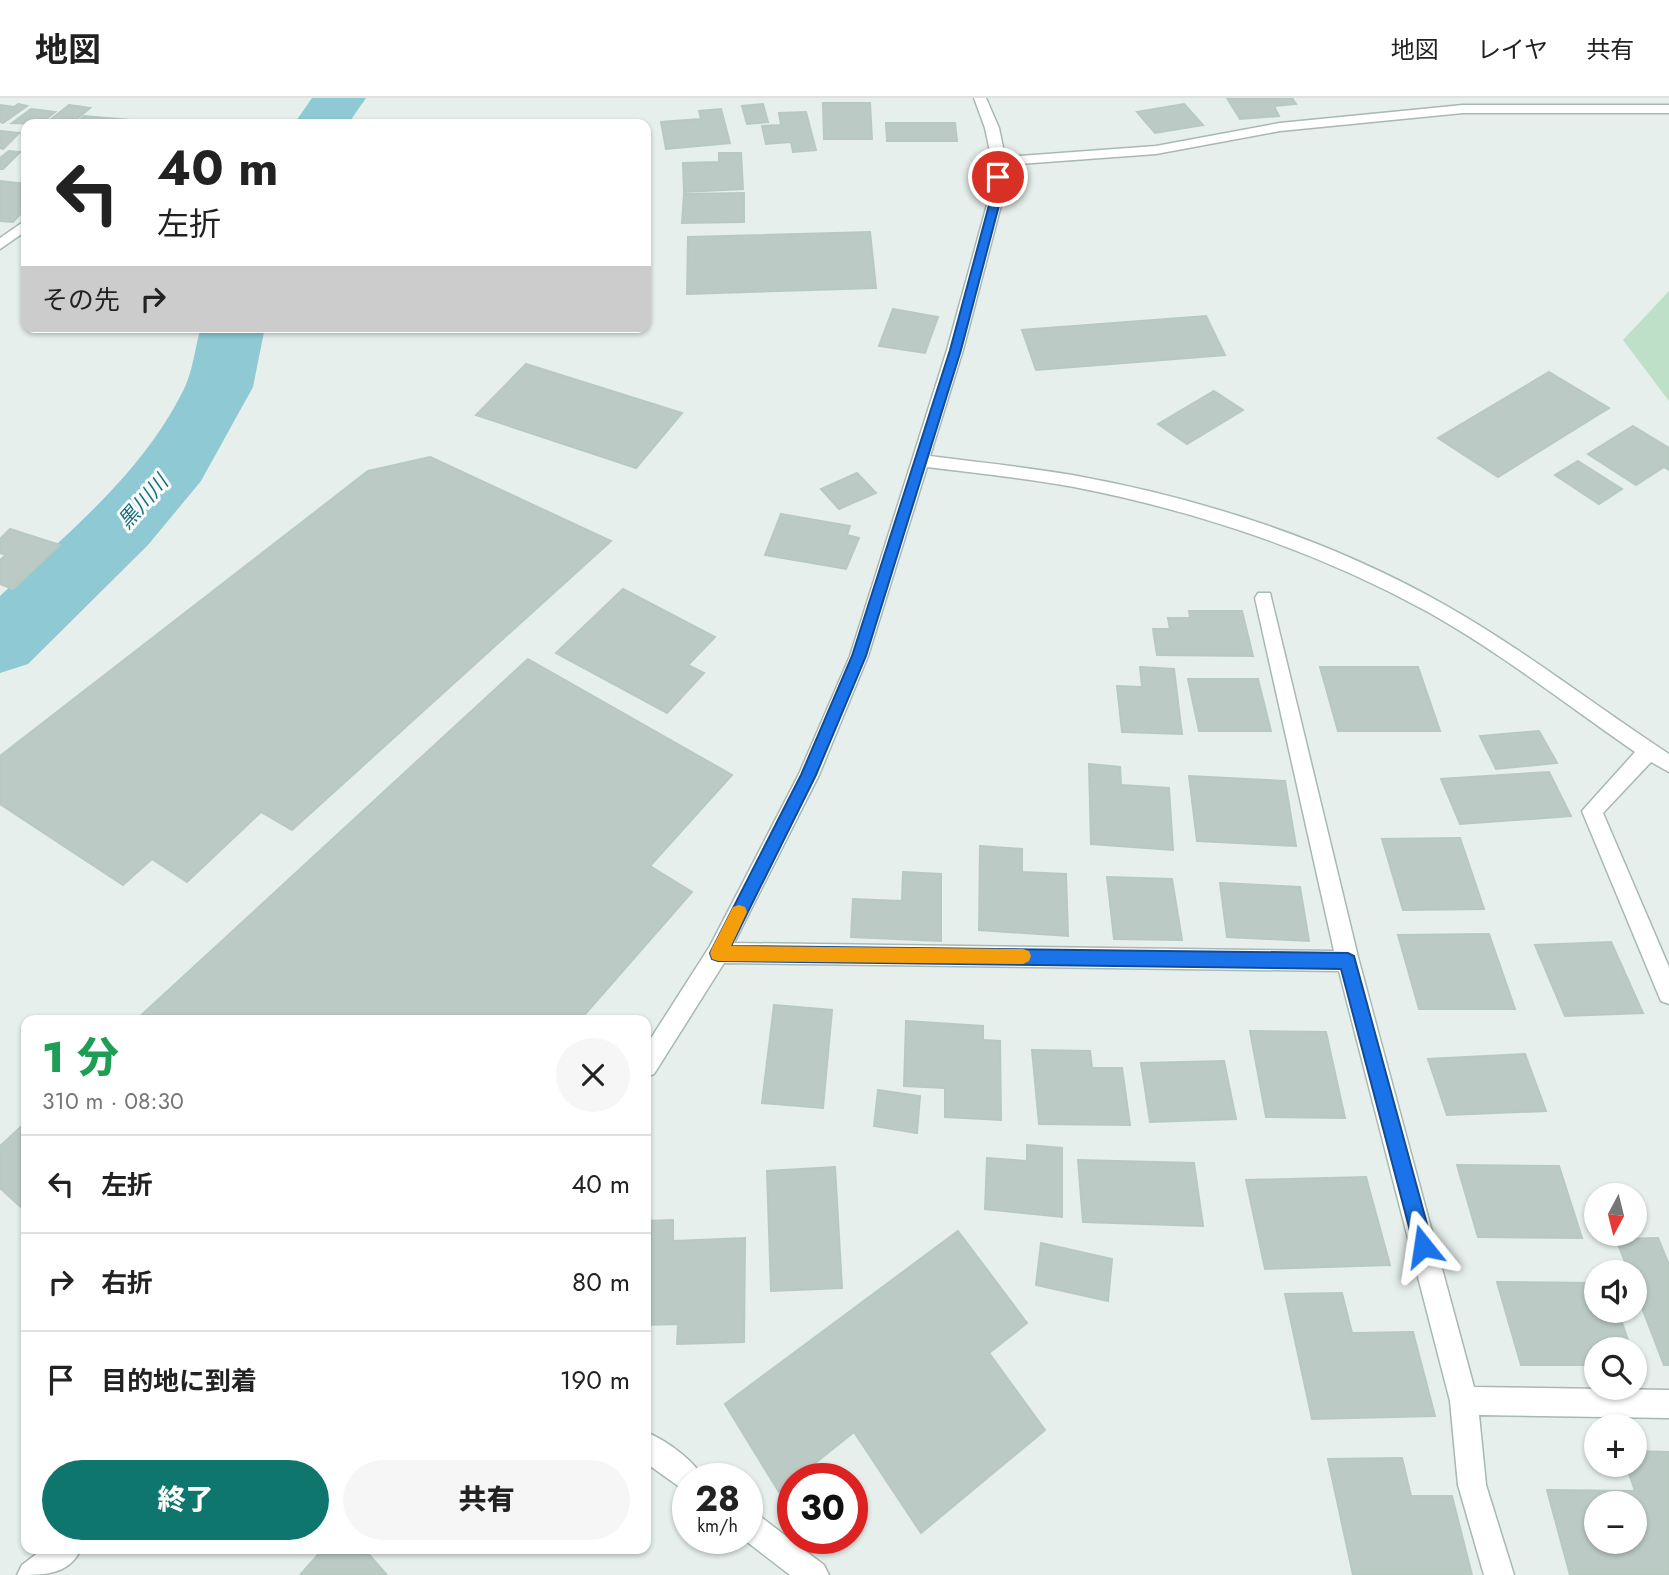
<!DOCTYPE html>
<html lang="ja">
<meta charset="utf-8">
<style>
:root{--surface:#fff;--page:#f6f6f6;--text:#222;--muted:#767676;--line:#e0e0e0;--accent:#0f766e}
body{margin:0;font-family:Jost,"Noto Sans JP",sans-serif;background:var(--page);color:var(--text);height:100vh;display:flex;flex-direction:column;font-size:26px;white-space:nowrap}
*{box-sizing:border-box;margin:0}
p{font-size:23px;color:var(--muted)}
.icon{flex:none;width:38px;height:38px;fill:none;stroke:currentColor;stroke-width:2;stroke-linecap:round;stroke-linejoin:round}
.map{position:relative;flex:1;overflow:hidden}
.details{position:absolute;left:21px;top:917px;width:630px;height:539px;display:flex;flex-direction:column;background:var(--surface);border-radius:14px;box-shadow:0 2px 5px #0004}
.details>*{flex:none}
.banner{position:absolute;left:21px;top:21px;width:630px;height:214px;border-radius:14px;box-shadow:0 2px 5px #0004;background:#fff;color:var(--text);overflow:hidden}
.needle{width:46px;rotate:187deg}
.buttons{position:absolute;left:1584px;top:1085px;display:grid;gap:14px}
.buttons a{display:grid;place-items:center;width:63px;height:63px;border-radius:50%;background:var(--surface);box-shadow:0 2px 5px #0004;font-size:35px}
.speed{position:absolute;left:672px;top:1365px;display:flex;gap:14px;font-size:35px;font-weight:700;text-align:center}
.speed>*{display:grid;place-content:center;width:91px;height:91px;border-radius:50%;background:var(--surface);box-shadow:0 2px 5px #0004;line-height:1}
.speed small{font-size:18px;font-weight:400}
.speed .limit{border:10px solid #d22;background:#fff;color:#111}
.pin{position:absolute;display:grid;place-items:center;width:60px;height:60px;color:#fff;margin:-30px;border:4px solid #fff;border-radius:50%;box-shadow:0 2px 7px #0007}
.me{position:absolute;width:77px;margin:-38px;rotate:345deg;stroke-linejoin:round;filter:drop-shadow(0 0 5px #0008)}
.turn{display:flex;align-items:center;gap:24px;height:147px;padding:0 21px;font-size:32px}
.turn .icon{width:91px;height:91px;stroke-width:2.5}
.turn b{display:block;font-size:49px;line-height:60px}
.then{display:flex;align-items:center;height:66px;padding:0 21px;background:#0003;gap:14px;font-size:26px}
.round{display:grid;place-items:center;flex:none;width:74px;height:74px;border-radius:37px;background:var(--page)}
.overview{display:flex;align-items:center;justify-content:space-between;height:119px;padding:0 21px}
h1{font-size:42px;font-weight:800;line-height:52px;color:#1e9e55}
.button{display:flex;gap:14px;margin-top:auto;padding:14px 21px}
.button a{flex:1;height:80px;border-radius:42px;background:var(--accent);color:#fff;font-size:28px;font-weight:800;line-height:80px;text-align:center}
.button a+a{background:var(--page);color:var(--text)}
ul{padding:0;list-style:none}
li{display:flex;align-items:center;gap:21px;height:98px;padding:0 21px;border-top:2px solid var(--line)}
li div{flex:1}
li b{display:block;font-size:26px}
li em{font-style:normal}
header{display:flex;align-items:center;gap:42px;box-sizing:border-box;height:98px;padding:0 35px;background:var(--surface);border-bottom:2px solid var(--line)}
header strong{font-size:33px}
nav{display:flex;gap:38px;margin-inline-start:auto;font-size:24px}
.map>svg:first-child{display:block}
.green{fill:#bfe0c8}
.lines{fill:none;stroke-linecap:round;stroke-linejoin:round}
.river{fill:#8ec9d4;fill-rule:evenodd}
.building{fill:#bbcac4;stroke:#b8c9c2;stroke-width:2;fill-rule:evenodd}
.minor-casing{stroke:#a8b8b2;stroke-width:3}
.minor{fill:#fff;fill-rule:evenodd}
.route{fill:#1a73e8;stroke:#114b97;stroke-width:2}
.slow{fill:#f59e0b}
.labels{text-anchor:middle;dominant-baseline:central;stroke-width:6;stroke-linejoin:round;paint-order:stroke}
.water-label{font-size:21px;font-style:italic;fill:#1c6f80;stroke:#f7fbf9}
</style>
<header>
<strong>地図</strong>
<nav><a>地図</a><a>レイヤ</a><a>共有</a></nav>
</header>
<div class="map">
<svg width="1669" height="1477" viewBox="0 0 1669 1477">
<rect width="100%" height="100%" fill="#e6efeb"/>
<polygon class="green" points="1669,193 1669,303 1623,242"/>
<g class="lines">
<g class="river">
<polygon points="312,0 366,0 348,26 294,26"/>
<path d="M201,229H265L253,289L201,383L148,447L28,566L0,575V498C68,435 142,376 184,291C193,273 195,249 201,229Z"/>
</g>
</g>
<g class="building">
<polygon points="1227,0 1292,0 1296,6 1274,8 1279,18 1240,21"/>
<polygon points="823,5 870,5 872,41 824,41"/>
<polygon points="18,6 27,8 3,25 0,24 0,7 14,9"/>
<polygon points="763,6 768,24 747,26 742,8"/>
<polygon points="1184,6 1203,27 1155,35 1137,14"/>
<polygon points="69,7 90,10 71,26 45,26"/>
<polygon points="31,11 55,14 40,26 12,25"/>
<polygon points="721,11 730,45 666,51 661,24 701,21 699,13"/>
<polygon points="806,14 816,52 793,54 791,44 766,46 762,28 781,27 779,15"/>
<polygon points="84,18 143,23 140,26 76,26"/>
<polygon points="886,25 955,25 957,43 887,43"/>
<polygon points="1,33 19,35 3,51 0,50"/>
<polygon points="9,53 20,54 3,71 0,71 0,60"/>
<polygon points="719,55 741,55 743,91 684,94 683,65 719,64"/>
<polygon points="0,83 26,86 26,110 13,124 0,123"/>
<polygon points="744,95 744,124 682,125 684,96"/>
<polygon points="870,134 876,190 687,196 688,139"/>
<polygon points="893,211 938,219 925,255 879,248"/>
<polygon points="1206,218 1225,257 1036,272 1022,232"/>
<polygon points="526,266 682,315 636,370 476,317"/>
<polygon points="1549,274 1609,310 1498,379 1438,340"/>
<polygon points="1214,293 1243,312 1187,346 1158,326"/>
<polygon points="1633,328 1669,350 1669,372 1664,369 1636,387 1588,356"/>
<polygon points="430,359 611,443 292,732 261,714 187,784 152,761 123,787 0,706 0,658 368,373"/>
<polygon points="1578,363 1622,391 1599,406 1555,377"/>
<polygon points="857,375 876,395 839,411 821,391"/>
<polygon points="781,416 850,428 847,437 859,440 846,471 765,457"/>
<polygon points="10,431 60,447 13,491 0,486 0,462 6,457 0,455 0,441"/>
<polygon points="623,491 715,539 688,567 704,575 667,615 556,555"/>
<polygon points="1189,513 1242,513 1253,558 1157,557 1153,531 1170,531 1168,520 1190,520"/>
<polygon points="528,561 732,677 650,768 692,794 580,922 136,922"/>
<polygon points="1140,569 1174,571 1182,636 1122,634 1117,588 1142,589"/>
<polygon points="1320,569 1418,569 1440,633 1338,633"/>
<polygon points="1188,581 1258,581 1271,633 1199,633"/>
<polygon points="1539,633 1557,665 1496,671 1480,638"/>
<polygon points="1089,666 1120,669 1121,687 1169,690 1173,752 1091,746"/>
<polygon points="1549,674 1571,718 1460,726 1441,681"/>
<polygon points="1189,678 1285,683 1296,748 1197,743"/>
<polygon points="1460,740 1484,811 1403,812 1382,741"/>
<polygon points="980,748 1022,751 1022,774 1066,776 1068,838 979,832"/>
<polygon points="903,774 941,776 941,843 851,839 853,801 902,803"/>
<polygon points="1107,779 1172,781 1182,842 1114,841"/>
<polygon points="1220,785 1300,789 1309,843 1227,839"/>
<polygon points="1489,836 1515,911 1419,911 1398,837"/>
<polygon points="1611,844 1643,915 1565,918 1535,847"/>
<polygon points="774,907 832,912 823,1010 762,1005"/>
<polygon points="906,923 983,928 983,942 1000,943 1001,1022 945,1019 945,990 904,988"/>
<polygon points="1250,933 1326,934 1345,1020 1266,1019"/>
<polygon points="1032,952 1090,953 1092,970 1122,970 1130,1027 1039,1026"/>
<polygon points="1525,956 1546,1013 1447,1017 1428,961"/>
<polygon points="1224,963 1236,1021 1150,1024 1141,965"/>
<polygon points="878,992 920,998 917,1035 874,1028"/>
<polygon points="26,1024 26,1114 0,1090 0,1048"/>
<polygon points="1027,1047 1062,1050 1062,1119 985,1111 987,1060 1027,1063"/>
<polygon points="1078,1062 1194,1065 1203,1128 1083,1124"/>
<polygon points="1457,1067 1559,1068 1582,1140 1478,1139"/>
<polygon points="835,1069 842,1190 771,1193 767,1073"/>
<polygon points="1366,1079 1390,1167 1265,1171 1246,1082"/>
<polygon points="673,1122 673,1143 745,1140 744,1244 677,1246 678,1226 646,1227 646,1123"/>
<polygon points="958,1133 1027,1225 989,1255 1045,1332 921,1435 854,1334 779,1394 725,1306"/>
<polygon points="1658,1140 1669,1167 1669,1267 1664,1267 1634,1189 1634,1174 1629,1174 1616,1141"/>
<polygon points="1041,1145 1112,1161 1108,1203 1036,1187"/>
<polygon points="1497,1184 1596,1185 1596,1213 1618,1213 1631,1251 1596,1251 1596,1267 1521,1267"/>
<polygon points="1342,1195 1352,1235 1413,1234 1435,1318 1312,1321 1285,1196"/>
<path d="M1634,1353L1668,1354L1669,1357V1477H1570L1547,1392L1635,1393L1626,1367H1634ZM1596,1405H1634V1444H1596Z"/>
<polygon points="1402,1360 1411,1398 1452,1398 1472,1477 1353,1477 1328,1361"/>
<polygon points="323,1451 364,1451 387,1477 300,1477"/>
</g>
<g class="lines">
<g class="minor-casing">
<g id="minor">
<path d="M974,0H986L999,30L1005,59L1156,48L1280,25L1463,7H1669V15H1463L1280,33L1156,56L1005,67L1004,96L963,252L930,358C977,364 1025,369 1072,377C1200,400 1331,442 1445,507C1523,551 1594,607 1669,656V674L1651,664L1603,715L1669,869V906L1661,903L1658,896L1582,713L1635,654C1567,607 1501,555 1428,514C1319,454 1197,413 1074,389C1025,380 976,375 927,369L868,558L819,677L734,845L1334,853L1255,500L1258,495H1270L1359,863L1474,1289L1669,1292V1320L1479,1317L1486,1387L1514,1477H1484L1458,1387L1450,1303L1339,873L724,865L654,976L646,979V948L710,848L799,676L850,558L947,252L990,96L992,63L985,30Z"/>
<polygon points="26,122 26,133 0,151 0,140"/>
<path d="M646,1334C665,1342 695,1362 703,1381H688V1395L646,1365Z"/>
<polygon points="747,1412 757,1416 824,1467 829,1477 790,1477 742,1440 747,1440"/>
<path d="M43,1451H81C69,1477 44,1477 17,1477L22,1467Z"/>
</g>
</g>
<use href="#minor" class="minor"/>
</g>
<polygon class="route" points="998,76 1003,79 1002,96 961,252 866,558 816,677 731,848 1348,855 1354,858 1433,1148 1430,1155 1423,1157 1416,1155 1414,1148 1341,871 718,863 712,861 710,855 801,677 852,558 950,252 992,96 993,79"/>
<polygon class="slow" points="739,807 745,809 747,814 731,848 1023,851 1029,853 1031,858 1029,863 1023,866 718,863 712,861 710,855 712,850 733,809"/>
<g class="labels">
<g class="water-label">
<text transform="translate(143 404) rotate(-49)">黒川川</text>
</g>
</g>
</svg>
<div class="buttons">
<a><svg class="needle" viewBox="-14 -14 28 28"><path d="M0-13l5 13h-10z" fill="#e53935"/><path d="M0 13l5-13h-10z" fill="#767676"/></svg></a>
<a><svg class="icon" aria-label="sound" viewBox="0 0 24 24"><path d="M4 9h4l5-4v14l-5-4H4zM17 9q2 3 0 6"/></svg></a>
<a><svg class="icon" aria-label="search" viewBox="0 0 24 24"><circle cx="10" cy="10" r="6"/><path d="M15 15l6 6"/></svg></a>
<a>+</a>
<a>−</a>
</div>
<div class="speed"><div>28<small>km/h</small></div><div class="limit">30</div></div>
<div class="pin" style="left:998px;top:79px;background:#d93025"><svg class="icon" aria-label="arrive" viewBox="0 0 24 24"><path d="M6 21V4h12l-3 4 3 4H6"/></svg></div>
<svg class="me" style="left:1423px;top:1148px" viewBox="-20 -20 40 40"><path d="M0-17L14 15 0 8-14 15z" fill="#1a73e8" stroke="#fff" stroke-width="4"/></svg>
<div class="banner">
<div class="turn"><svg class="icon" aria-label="left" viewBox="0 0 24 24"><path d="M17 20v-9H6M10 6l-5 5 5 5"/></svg><div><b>40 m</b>左折</div></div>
<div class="then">その先<svg class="icon" aria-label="right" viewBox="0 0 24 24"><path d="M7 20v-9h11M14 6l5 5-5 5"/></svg></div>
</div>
<section class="details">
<div class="overview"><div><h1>1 分</h1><p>310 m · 08:30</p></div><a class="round"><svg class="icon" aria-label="close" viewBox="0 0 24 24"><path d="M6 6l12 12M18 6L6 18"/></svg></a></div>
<ul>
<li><svg class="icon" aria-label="left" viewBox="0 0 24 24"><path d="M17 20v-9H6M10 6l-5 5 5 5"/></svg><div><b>左折</b></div><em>40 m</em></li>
<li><svg class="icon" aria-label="right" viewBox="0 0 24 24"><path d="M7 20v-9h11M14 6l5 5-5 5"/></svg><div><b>右折</b></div><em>80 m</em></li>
<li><svg class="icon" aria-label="arrive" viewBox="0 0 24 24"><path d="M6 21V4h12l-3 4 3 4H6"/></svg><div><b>目的地に到着</b></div><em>190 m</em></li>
</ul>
<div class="button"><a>終了</a><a>共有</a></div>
</section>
</div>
